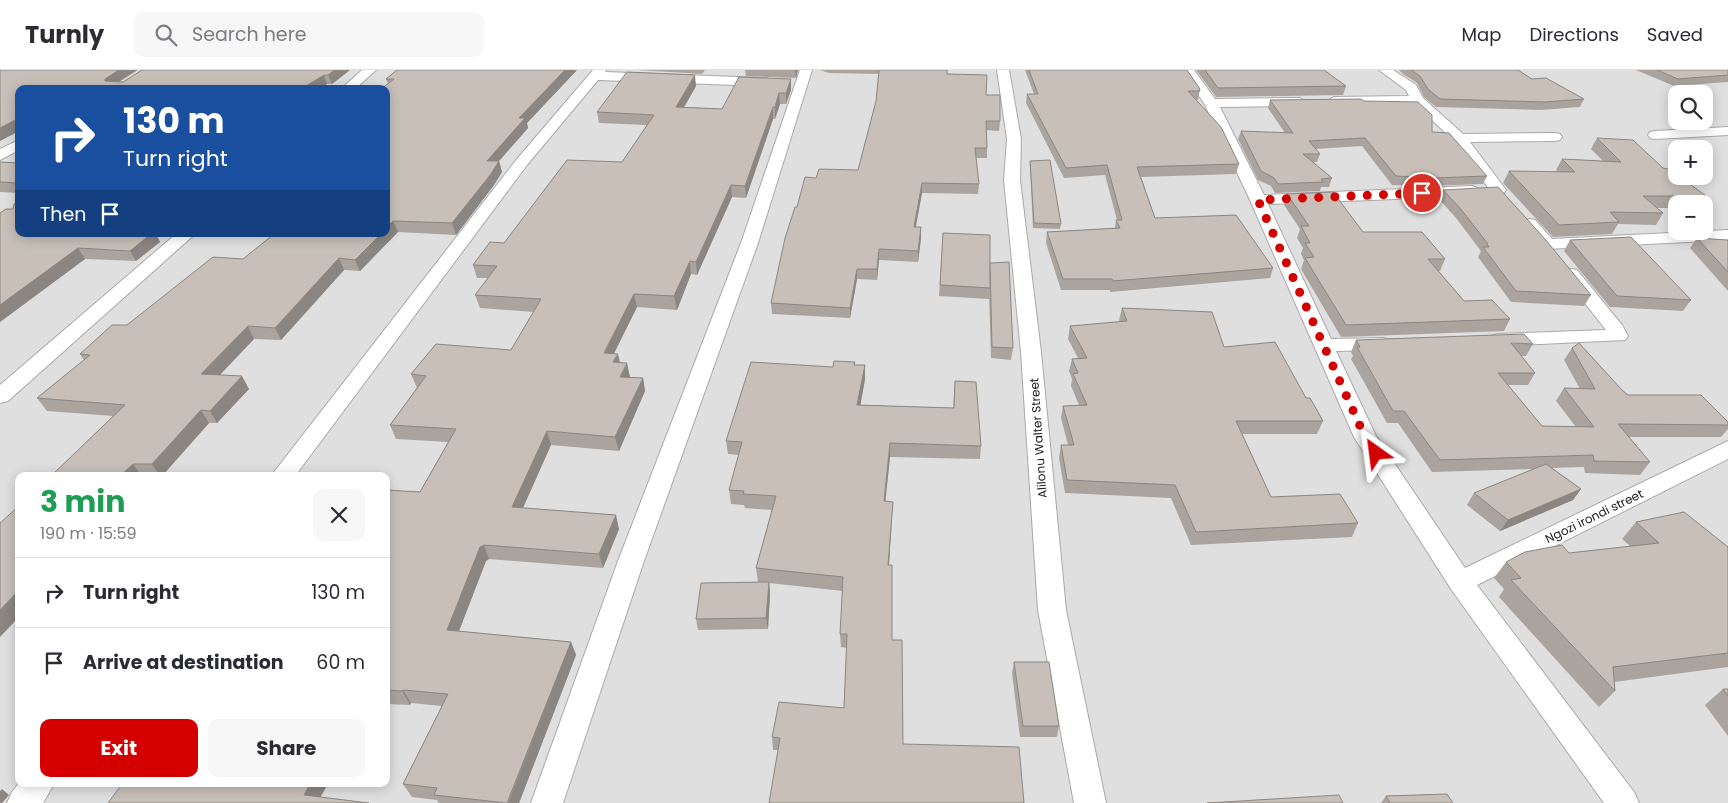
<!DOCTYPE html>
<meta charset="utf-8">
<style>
:root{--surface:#fff;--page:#f7f7f7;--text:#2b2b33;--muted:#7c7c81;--line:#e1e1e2;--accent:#d40000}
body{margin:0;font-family:Poppins,sans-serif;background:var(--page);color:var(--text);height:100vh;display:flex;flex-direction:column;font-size:19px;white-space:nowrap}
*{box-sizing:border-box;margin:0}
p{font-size:16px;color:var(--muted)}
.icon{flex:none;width:28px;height:28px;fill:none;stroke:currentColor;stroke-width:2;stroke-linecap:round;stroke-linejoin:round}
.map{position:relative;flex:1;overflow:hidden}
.panel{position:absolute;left:15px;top:402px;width:375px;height:315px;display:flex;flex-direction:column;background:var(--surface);border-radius:10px;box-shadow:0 2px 12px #0003}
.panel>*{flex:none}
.guide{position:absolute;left:15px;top:15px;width:375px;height:152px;border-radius:10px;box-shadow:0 2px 12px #0003;background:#1a4fa0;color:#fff;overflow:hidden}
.tools{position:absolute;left:1668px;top:15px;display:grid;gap:10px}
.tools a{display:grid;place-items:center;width:45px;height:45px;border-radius:10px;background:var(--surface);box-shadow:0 2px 12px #0003;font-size:25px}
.pin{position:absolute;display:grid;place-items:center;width:42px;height:42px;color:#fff;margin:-21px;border:2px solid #fff;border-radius:50%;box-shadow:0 1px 5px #0007}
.me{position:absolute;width:55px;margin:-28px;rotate:329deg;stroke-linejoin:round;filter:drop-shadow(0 0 4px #0008)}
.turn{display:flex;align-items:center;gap:18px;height:105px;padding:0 25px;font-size:22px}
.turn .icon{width:65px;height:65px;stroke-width:2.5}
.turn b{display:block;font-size:35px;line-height:42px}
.then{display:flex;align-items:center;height:48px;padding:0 25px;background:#0003;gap:10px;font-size:19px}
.round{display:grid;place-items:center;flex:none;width:52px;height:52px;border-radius:10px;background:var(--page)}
.summary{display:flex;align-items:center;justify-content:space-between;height:85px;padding:0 25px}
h1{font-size:30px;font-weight:700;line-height:38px;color:#1e9e55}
.cta{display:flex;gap:10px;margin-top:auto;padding:10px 25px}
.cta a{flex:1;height:58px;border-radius:10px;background:var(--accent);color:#fff;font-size:20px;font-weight:700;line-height:58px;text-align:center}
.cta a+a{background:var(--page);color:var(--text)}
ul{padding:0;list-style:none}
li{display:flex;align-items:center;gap:15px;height:70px;padding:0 25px;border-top:1px solid var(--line)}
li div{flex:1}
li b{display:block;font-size:19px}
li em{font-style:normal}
header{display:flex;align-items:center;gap:30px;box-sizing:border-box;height:70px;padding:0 25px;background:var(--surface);border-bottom:1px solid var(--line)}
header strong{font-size:24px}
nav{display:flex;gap:28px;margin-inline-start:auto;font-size:18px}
.search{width:350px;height:45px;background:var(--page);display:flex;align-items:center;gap:12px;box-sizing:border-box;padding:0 18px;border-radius:10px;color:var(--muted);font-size:19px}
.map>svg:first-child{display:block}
.residential{fill:#e0dfdf;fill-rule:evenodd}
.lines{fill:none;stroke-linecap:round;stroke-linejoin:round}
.minor-casing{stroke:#a9a9a9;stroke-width:2}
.minor{fill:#fff;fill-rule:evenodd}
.wall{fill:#aba49e}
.shaded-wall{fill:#8b8681}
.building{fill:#c7bfb8;stroke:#8b8681}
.route{stroke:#d40000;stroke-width:9;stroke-dasharray:0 16.2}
.labels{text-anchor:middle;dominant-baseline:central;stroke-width:5;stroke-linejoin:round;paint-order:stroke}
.street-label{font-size:12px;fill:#222;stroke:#fff}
</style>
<header>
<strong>Turnly</strong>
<div class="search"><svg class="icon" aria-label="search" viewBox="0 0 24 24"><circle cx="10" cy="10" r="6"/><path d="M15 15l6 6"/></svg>Search here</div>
<nav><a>Map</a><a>Directions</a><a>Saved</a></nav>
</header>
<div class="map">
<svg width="1728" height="733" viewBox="0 0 1728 733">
<rect width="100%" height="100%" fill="#f2efe9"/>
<path class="residential" d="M0,0H1728V733H0ZM19,19H386V164H19ZM1676,24H1704V51H1676ZM1676,79H1704V106H1676ZM1676,134H1704V161H1676ZM19,406H386V714H19Z"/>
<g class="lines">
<g class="minor-casing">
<g id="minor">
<polygon points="362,0 376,0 355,19 341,19"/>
<polygon points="593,0 606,0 605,2 767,8 774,12 767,16 598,10 527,95 295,406 271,406 517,89"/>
<polygon points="800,0 812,0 758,173 644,491 563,733 531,733 618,491 741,173"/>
<polygon points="997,0 1009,0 1021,69 1020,110 1041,282 1066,540 1106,733 1074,733 1038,540 1021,282 1004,110 1007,69"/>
<polygon points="1181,0 1194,0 1215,29 1300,28 1307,32 1300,36 1220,37 1264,125 1472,116 1478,118 1480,121 1478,124 1472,126 1268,134 1331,269 1383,268 1390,270 1393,274 1390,278 1383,280 1336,281 1376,366 1465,498 1728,371 1728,389 1477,515 1634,722 1639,733 1604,733 1451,519 1354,367 1250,130 1204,33"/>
<polygon points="1379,0 1393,0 1416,15 1423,28 1463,64 1555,63 1560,64 1562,67 1560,70 1555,71 1470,72 1506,120 1504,123 1492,123 1454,71 1415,34 1334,35 1327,31 1334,27 1409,26 1406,20"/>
<polygon points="1728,57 1728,65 1655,69 1650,68 1648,65 1650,62 1655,61"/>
<polygon points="19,70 19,80 0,90 0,79"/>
<polygon points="1529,149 1535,150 1552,169 1728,160 1728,170 1547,179 1541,178 1521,154 1523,150"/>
<polygon points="176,164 195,164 8,331 0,333 0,315"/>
<polygon points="1571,199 1577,200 1622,255 1628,266 1625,270 1498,276 1491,274 1488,270 1491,266 1498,264 1606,260 1562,204 1565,200"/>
<polygon points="19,713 19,714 54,714 43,733 7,733 12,722"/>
</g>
</g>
<use href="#minor" class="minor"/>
</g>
<g class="wall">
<polygon points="0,0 138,0 119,12 123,12 142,0 350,0 332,14 327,14 319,19 19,19 19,61 0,71"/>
<polygon points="397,0 577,0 527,53 528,58 499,91 502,102 494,115 456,165 398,162 360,201 344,200 281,270 254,269 220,305 249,319 217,353 209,353 162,406 51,406 113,346 47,341 37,328 84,290 80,284 127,255 243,189 386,164 388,14 386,9"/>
<polygon points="637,0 705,0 702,4"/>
<polygon points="745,0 798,0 796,8 746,6"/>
<polygon points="820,0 947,0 947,4 986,25 1000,51 999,61 986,60 987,78 987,88 976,88 979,114 978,124 922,123 915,157 921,168 918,192 879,190 877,210 857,209 850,248 772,244 771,233 797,137 816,108 858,100 876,31 879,4 829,3"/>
<polygon points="1025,0 1187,0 1200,19 1198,30 1196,30 1239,94 1236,104 1141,107 1155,148 1273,198 1270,208 1110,222 1110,220 1061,220 1046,173 1047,162 1115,158 1116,150 1117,150 1105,105 1064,108 1026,33 1027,24 1034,24"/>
<polygon points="1196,0 1324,0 1346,16 1343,25 1216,27"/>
<polygon points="1399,0 1518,0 1532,9 1584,29 1580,37 1541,40 1436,37 1424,27 1417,13 1403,4"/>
<polygon points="1636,0 1728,0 1728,12 1674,16"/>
<polygon points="696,16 684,37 722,39 791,20 786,34 780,34 775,49 773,49 746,128 732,127 697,205 691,204 677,240 637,237 614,284 630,307 643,308 645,321 619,381 551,375 523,438 619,459 603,498 489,489 486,491 459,561 571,572 576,585 519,733 439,733 437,730 412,727 403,714 442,636 411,633 410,635 386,634 386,420 420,422 448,372 396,369 390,355 417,318 411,304 511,280 533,242 480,238 475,225 488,208 477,208 473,195 622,92 647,55 599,53 597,42"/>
<polygon points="1270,30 1364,31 1432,62 1487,106 1483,114 1429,116 1392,115 1362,76 1315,79 1320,84 1317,92 1313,92 1332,108 1329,117 1321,117 1320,121 1275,123 1271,116 1258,110 1238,69 1241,61 1285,63 1268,38"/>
<polygon points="1597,68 1663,98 1706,126 1701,134 1676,134 1676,138 1657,138 1663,143 1656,155 1618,154 1612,164 1553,167 1503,113 1509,101 1558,102 1556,100 1562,89 1603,91 1591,79"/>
<polygon points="1030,91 1061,154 1060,159 1033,158 1030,96"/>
<polygon points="0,92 19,93 19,123 0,122"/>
<polygon points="1443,120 1591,225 1584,236 1511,232 1478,187 1481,181 1456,148 1439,129"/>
<polygon points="1287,124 1363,162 1445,189 1440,201 1438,201 1464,231 1510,249 1504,261 1341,267 1301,199 1304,190 1301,184 1303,178 1297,168 1300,159 1284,135"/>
<polygon points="19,132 19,164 156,164 160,172 136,191 85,189 0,252 0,143 6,139 13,139 14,134"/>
<polygon points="943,163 990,198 1013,278 1011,290 991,288 989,222 989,229 939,226"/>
<polygon points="1697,168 1728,170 1728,221 1690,178"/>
<polygon points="1570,170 1691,230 1683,241 1610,237 1564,181"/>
<polygon points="1122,238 1224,277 1306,328 1323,351 1317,364 1242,364 1271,427 1358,453 1352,467 1191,475 1171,428 1065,423 1059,388 1061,375 1068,375 1061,348 1063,336 1079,335 1071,316 1072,309 1069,301 1072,289 1078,288 1068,269 1070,256 1120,252 1119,250"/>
<polygon points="1356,270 1533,274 1526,286 1521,286 1535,303 1528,315 1508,315 1542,356 1576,357 1556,331 1564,318 1580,319 1564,290 1572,278 1622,320 1628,325 1728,352 1728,359 1721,367 1629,367 1650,392 1640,405 1585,403 1584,397 1552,398 1581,419 1573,430 1500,461 1467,435 1474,423 1534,399 1432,402 1398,353 1387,353 1351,289 1353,286 1351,282"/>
<polygon points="855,295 865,295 865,309 860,335 953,338 955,311 981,376 980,389 890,387 885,431 893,432 889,495 892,570 903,674 778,680 773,680 772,667 844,638 847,578 841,577 840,564 843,521 769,513 770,524 768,559 698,560 696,549 758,512 756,498 772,440 745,438 744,435 731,434 729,420 739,385 728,384 726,371 833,297"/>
<polygon points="1636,452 1728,477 1728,597 1614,612 1615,621 1599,637 1499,527 1504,519 1494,508 1506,492 1630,476 1622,469"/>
<polygon points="1014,592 1059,656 1057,667 1020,667 1012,603"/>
<polygon points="1723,619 1728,619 1728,666 1705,635"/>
<polygon points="1386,726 1453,733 1381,733"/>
</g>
<g class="shaded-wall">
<polygon points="119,0 137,0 110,17 105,11 105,9"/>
<polygon points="335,0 350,0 332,14 328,5"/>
<polygon points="565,0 577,0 527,53 528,58 499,91 502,102 494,115 456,165 452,153 487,91 519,48"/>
<polygon points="795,0 798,0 796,8"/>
<polygon points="324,5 327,14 319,19 301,19"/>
<polygon points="695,5 696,16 678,48 676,37"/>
<polygon points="791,9 791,20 786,34 786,23"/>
<polygon points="779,23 780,34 775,49 775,37"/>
<polygon points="773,37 773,49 746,128 745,116"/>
<polygon points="19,48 19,61 0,71 0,58"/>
<polygon points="922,113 922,123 914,167 914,157"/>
<polygon points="731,115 732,127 697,205 696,192"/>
<polygon points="393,151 398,162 360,201 355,190 381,164 386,164 386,158"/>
<polygon points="921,157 921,168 918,192 918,181"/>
<polygon points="151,164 156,164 160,172 136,191 130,181"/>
<polygon points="78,178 85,189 0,252 0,235"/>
<polygon points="879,179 879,190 877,210 877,199"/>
<polygon points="339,188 344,200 281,270 275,258"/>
<polygon points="690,191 691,204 677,240 674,226"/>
<polygon points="857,199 857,209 850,248 850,238"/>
<polygon points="634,224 637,237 607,297 604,283"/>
<polygon points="248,256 254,269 209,316 201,304"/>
<polygon points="618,284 621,297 613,292"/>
<polygon points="627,293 630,307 623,321 620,307"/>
<polygon points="865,295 865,309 858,349 857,335"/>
<polygon points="242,306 249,319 217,353 210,341"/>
<polygon points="643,308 645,321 619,381 615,367"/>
<polygon points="201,340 209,353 162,406 160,406 152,394"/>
<polygon points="547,361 551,375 517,451 512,437"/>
<polygon points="890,373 890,387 884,445 884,431"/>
<polygon points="133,394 142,406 120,406"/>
<polygon points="1581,419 1573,430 1500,461 1508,450"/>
<polygon points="893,432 892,445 888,509 888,495"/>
<polygon points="616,445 619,459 603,498 599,484"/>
<polygon points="484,475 489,489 486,491 454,574 447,560 480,477"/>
<polygon points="769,512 770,524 768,559 766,548"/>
<polygon points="19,520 19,547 0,567 0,540"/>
<polygon points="571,572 576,585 519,733 508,733"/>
<polygon points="403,620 411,633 410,635 402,621"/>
<polygon points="310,714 328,714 317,733 304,725"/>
<polygon points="2,719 9,725 2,733 0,733 0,721"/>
</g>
<g class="building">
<polygon points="0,0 119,0 105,9 105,11 123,12 142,0 335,0 328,5 324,5 301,19 19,19 19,48 0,58"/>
<polygon points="397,0 565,0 519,48 525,48 487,91 499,91 491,104 452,153 393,151 386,158 386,19 381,19 394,9 386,9"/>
<polygon points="879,0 947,0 947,4 987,5 986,25 1000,25 1000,51 986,51 987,78 975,78 979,114 922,113 914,157 921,157 918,181 879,179 877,199 857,199 850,238 771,233 785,168 795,137 797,137 805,107 816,108 819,99 858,100 876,31"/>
<polygon points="1029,0 1187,0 1200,19 1199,19 1200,21 1188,21 1221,57 1239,94 1137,97 1155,148 1236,145 1273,198 1113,211 1112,209 1063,209 1047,162 1120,158 1116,150 1122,150 1107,95 1066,98 1027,24 1038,24"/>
<polygon points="1205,0 1324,0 1346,16 1218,18"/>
<polygon points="1411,0 1518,0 1532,9 1546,8 1584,29 1545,32 1440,29 1428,19 1420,6"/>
<polygon points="1657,0 1728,0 1728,5 1678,9"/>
<polygon points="627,2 695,5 676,37 722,39 739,7 791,9 786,23 779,23 775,37 773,37 745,116 731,115 696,192 690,191 674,226 634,224 604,283 618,284 613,292 627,293 620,307 643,308 615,367 547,361 512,437 616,445 599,484 484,475 480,477 447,560 571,572 507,733 434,725 437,718 403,714 448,624 403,620 402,621 386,620 386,420 420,422 456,359 390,355 426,306 411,304 436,274 511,280 541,229 475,225 497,196 473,195 490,172 504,173 567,90 622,92 654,45 597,42"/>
<polygon points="1361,29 1364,31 1418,32 1432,45 1432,62 1449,63 1487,106 1433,108 1396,106 1365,68 1309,71 1320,84 1303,84 1332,108 1321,109 1323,112 1278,114 1274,108 1261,101 1241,61 1293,63 1270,30"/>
<polygon points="1597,68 1633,70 1663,98 1668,99 1676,105 1676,106 1679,106 1706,126 1643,126 1663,143 1610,142 1619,152 1559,155 1509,101 1575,102 1562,89 1621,92"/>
<polygon points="1050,90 1061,154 1034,153 1030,91"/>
<polygon points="0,92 19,93 19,113 0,112"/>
<polygon points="1498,117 1545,169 1591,225 1516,221 1483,177 1489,177 1487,174 1488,174 1460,138 1443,120"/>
<polygon points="1333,122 1363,162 1422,162 1445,189 1428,189 1464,231 1492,230 1510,249 1346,255 1305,188 1314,187 1305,173 1310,173 1301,156 1309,156 1287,124"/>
<polygon points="19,132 19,164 151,164 130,181 78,178 0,235 0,143 6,139 13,139 14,134"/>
<polygon points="943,163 990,165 990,218 940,215"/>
<polygon points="274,164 381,164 355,190 339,188 275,258 248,256 201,304 242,306 210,341 201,340 152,394 133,394 120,406 51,406 125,335 37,328 90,285 80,284 112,255 127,255 213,187 243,189"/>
<polygon points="1631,167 1691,230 1617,226 1570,170"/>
<polygon points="1697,168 1728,170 1728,202"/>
<polygon points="1009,192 1013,278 992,277 990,193"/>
<polygon points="1122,238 1212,242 1224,277 1275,272 1306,328 1310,328 1323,351 1236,351 1271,427 1340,424 1358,453 1196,462 1175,415 1067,410 1061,375 1074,375 1063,336 1087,335 1073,304 1078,303 1072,289 1087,288 1070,256 1127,251"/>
<polygon points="1524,264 1533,274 1511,273 1535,303 1498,303 1542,356 1594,357 1564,318 1595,319 1572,278 1579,273 1622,320 1628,325 1701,325 1728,352 1728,355 1618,354 1650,392 1594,391 1593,385 1440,390 1404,341 1393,341 1357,277 1360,277 1356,270"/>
<polygon points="834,291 855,292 854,295 865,295 857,335 954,338 955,311 976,312 981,376 890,373 884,431 893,432 888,495 892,495 892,570 902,570 903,674 1019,677 1024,733 769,733 780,668 772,667 779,632 844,638 847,564 840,564 843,507 756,498 776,426 743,424 744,421 729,420 742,372 726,371 751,292 833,297"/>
<polygon points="1546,394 1581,419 1508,450 1474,423"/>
<polygon points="19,436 19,520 0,540 0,453"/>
<polygon points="1684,442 1728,477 1728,583 1613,597 1615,621 1511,510 1521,508 1506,492 1525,482 1562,475 1569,483 1659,473 1636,452"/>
<polygon points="769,512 766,548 696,549 701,513"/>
<polygon points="1014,592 1049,592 1059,656 1023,656"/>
<polygon points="1723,619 1728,619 1728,626"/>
<polygon points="122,714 310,714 304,725 369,733 108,733"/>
<polygon points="1447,724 1453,733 1390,733 1386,726"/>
<polygon points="1339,725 1343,733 1207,733"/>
</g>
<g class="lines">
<polyline class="route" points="1376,383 1365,367 1258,130 1422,123"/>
</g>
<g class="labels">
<g class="street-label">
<text transform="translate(1038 368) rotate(-94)">Alilonu Walter Street</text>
<text transform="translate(1594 446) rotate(-26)">Ngozi irondi street</text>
</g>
</g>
</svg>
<div class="tools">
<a><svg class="icon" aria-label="search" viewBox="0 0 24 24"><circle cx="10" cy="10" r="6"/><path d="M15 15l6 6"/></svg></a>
<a>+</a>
<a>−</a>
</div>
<div class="pin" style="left:1422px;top:123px;background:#d93025"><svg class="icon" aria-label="arrive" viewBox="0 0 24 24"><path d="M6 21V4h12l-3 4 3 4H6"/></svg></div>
<svg class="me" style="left:1376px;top:383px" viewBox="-20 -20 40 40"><path d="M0-17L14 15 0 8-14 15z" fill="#d40000" stroke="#fff" stroke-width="4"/></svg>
<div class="guide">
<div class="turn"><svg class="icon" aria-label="right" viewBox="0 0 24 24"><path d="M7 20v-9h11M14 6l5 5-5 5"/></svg><div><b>130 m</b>Turn right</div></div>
<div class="then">Then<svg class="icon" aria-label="arrive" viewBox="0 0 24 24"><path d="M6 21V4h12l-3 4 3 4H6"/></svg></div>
</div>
<section class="panel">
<div class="summary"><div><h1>3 min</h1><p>190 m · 15:59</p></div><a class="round"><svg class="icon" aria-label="close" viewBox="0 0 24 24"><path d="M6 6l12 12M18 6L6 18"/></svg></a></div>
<ul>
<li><svg class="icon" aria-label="right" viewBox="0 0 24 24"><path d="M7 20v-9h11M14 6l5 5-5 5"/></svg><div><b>Turn right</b></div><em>130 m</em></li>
<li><svg class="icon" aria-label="arrive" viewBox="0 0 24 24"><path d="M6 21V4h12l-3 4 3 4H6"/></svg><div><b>Arrive at destination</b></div><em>60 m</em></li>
</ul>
<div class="cta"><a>Exit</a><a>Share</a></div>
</section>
</div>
